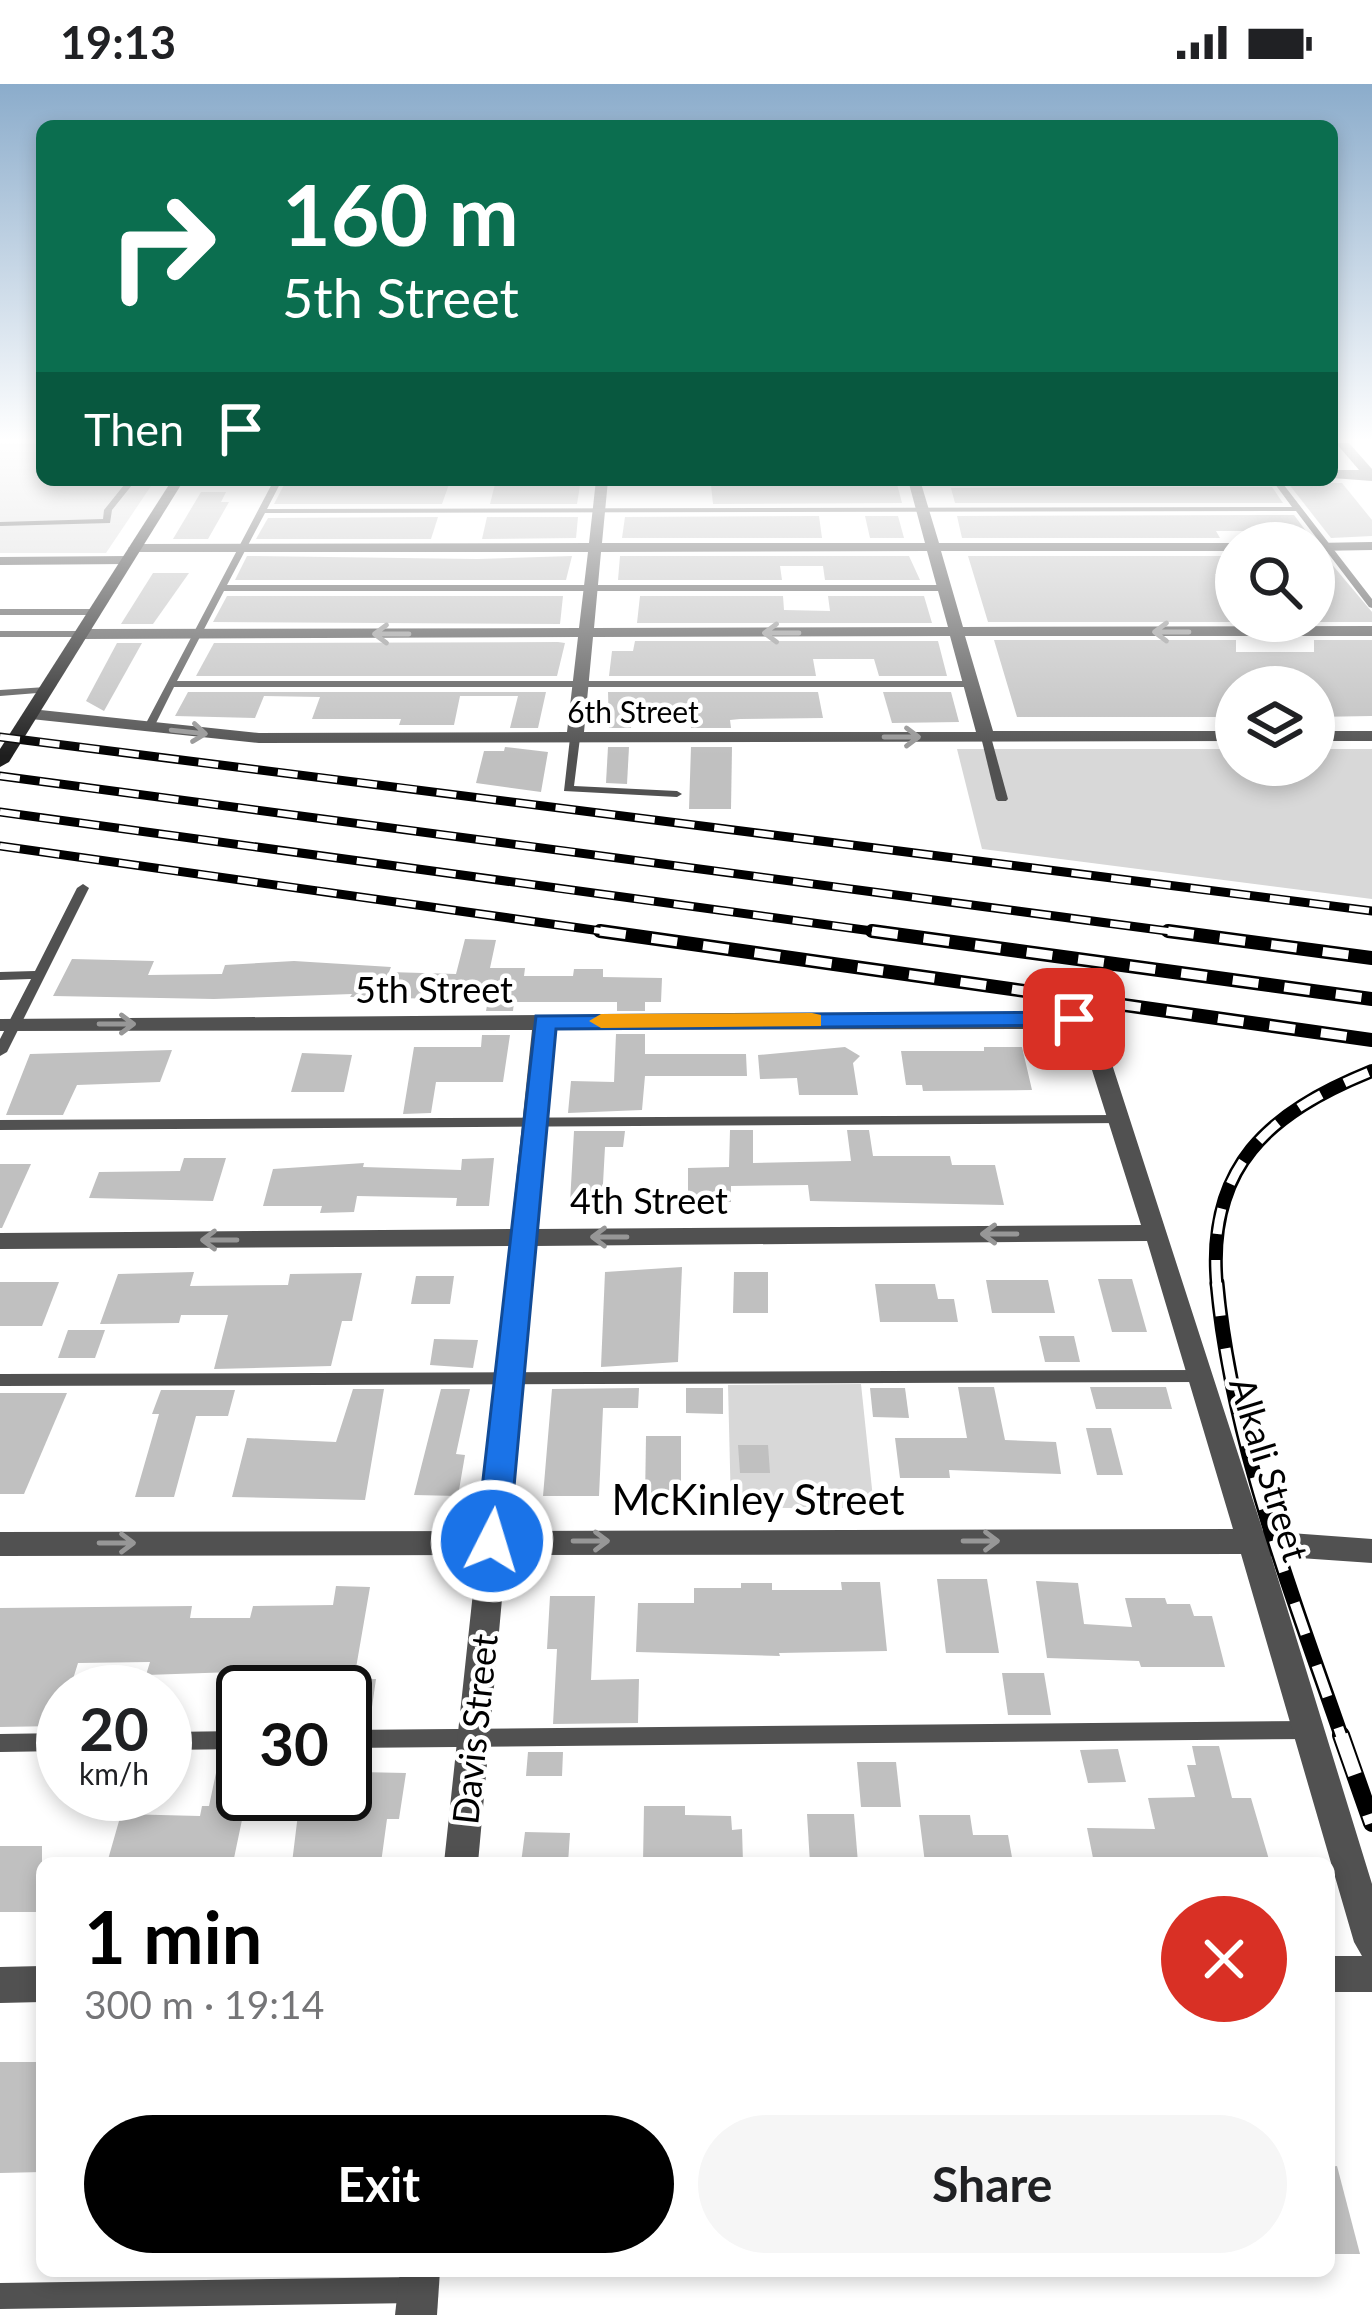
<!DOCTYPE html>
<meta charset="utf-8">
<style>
:root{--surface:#fff;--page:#f6f6f6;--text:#202124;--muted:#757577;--accent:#000}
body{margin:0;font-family:Lato,sans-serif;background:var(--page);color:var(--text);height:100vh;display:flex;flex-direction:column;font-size:45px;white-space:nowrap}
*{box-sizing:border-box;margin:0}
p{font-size:39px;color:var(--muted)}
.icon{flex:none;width:66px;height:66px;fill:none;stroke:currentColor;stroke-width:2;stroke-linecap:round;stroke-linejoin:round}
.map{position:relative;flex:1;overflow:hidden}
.side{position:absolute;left:36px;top:1773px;width:1299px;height:420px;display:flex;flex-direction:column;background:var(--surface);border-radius:18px;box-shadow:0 6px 18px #0003}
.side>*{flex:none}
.guide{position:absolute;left:36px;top:36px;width:1302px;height:366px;border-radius:18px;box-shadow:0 6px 18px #0003;background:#0b6e4f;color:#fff;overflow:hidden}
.buttons{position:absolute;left:1215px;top:438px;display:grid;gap:24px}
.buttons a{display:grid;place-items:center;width:120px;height:120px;border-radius:50%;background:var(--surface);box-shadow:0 6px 18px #0003;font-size:60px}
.speed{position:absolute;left:36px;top:1581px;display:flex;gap:24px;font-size:60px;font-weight:700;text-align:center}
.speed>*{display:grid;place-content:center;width:156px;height:156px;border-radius:50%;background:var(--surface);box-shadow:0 6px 18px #0003;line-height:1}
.speed small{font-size:30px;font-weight:400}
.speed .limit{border:6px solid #111;border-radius:18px;background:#fff;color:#111}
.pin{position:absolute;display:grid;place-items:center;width:102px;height:102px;color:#fff;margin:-51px;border-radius:24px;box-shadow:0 6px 18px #0006}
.me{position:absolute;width:132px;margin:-66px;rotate:5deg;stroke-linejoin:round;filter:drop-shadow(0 0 9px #0008)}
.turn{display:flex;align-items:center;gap:42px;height:252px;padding:0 48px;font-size:54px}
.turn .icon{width:156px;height:156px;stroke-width:2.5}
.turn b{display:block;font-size:84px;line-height:102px}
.then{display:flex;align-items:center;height:114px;padding:0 48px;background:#0003;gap:24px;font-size:45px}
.round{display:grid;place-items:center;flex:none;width:126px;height:126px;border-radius:63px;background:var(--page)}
.summary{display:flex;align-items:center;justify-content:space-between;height:204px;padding:0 48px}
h1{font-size:72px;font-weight:700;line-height:90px;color:var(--accent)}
.action{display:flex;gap:24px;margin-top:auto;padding:24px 48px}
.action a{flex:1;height:138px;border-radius:72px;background:var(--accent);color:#fff;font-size:48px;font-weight:700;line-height:138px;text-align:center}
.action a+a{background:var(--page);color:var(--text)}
.status{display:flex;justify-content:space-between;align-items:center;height:84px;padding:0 60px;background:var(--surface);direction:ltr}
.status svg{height:33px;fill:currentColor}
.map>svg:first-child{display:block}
.green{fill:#d8d8d8}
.building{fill:#c0c0c0}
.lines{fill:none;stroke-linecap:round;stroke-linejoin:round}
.service{fill:#515151;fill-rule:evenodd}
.minor{fill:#515151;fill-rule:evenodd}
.secondary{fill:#1e1e1e;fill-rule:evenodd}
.rail-far3-casing{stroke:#000;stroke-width:9}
.rail-far2-casing{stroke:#000;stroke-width:14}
.rail-far1-casing{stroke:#000;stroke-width:15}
.rail-casing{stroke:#000;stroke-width:18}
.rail-far3{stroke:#fff;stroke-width:6;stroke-dasharray:20;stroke-linecap:butt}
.rail-far2{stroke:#fff;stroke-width:9;stroke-dasharray:26;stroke-linecap:butt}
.rail-far1{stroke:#fff;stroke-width:10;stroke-dasharray:33;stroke-linecap:butt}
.rail{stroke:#fff;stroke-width:14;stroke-dasharray:42;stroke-linecap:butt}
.oneway{stroke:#979797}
.route{fill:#1a73e8;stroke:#114b97;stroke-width:3}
.slow{fill:#f59e0b}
.labels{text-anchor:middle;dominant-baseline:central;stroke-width:9;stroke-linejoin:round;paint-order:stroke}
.far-street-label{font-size:30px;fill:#000;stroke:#fff}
.street-label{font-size:36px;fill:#000;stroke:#fff}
.near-street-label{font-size:42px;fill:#000;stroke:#fff}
</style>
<div class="status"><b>19:13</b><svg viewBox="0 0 49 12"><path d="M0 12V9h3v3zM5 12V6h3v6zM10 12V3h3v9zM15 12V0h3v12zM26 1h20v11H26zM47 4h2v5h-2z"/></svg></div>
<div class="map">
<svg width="1372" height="2231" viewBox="0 0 1372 2231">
<rect width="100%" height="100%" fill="#fff"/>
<g class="green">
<polygon points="0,359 42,359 42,396 155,396 106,469 0,469"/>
<polygon points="957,665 1236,665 1236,681 1314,681 1314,665 1372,665 1372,815 982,765"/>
<polygon points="861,1300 874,1424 731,1424 728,1301"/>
</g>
<g class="building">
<polygon points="1288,399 1342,399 1372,436 1372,452 1331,454"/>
<polygon points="449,400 442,420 274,420 284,401"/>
<polygon points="495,400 545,400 580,401 577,420 490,420"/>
<polygon points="720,400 897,400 902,419 713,420 711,401"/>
<polygon points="1112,403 1272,403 1283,419 955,419 951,404"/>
<polygon points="201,408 226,408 221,418 229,418 208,455 173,455"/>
<polygon points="1294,431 1306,447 1216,447 1220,454 962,454 957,432"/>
<polygon points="819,432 822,454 622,454 625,433"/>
<polygon points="865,432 898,432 904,454 870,454"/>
<polygon points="438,433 431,455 256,455 268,434"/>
<polygon points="487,433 578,433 576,454 482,455"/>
<polygon points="1314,471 1324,471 1372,528 1372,538 1314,538"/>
<polygon points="247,472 477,475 572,472 566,496 235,496"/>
<polygon points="620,472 909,472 920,496 825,496 823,482 780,482 782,496 618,496"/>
<polygon points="968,472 1231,472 1236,490 1215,490 1236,525 1236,538 988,538"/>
<polygon points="153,489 189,489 153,540 121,540"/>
<polygon points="227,512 563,512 560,540 213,538"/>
<polygon points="640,512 783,512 784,526 830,527 828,512 924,512 932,539 637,539"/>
<polygon points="994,556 1236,556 1236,568 1314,568 1314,556 1372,556 1372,632 1314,633 1314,603 1236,603 1236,633 1017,633"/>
<polygon points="635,557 938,557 947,592 879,592 874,575 813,575 816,592 609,592 612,567 633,567"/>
<polygon points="558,558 565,559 557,592 196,592 214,559"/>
<polygon points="117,559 142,559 104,627 86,617"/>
<polygon points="188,608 546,608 538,644 510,644 518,612 460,612 454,641 399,641 401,635 312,635 320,613 264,612 255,634 175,632"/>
<polygon points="608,608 818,608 823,634 740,635 730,636 731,644 691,644 690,630 631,630 631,644 609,644"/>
<polygon points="883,608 951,608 959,638 892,639"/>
<polygon points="505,663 548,668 541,708 476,699 484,667 504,667"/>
<polygon points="608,663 629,663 627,700 606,699"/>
<polygon points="691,663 732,663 731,725 689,725"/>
<polygon points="465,855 496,856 490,884 525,884 524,892 573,892 574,885 603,885 603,893 662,894 661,918 645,918 645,927 617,927 617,918 514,918 513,927 486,927 488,916 350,913 352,910 214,915 53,912 72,875 154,877 148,891 222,890 225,881 294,877 391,883 389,888 456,890"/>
<polygon points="616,950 645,950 645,970 746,970 747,992 645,992 642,1026 568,1029 571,997 614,998"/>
<polygon points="482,951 510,951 503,998 436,998 431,1029 403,1030 414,963 481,963"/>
<polygon points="845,963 860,972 853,979 858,1011 799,1011 797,994 760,995 758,971"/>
<polygon points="984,963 1022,963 1032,1006 923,1007 922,1001 906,1001 901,967 984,967"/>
<polygon points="172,966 160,998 77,1001 63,1031 6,1031 30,970"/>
<polygon points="302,969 352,971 344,1008 291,1008"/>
<polygon points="730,1046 753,1046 753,1079 851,1077 847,1046 869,1046 873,1072 950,1072 952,1081 995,1081 1004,1121 810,1117 808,1101 731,1102 731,1118 688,1118 688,1084 729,1083"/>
<polygon points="574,1047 625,1047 623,1063 605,1063 602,1118 570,1119"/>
<polygon points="184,1074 226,1074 213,1117 89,1114 99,1088 180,1087"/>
<polygon points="494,1074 489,1122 456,1122 457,1114 357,1112 354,1128 320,1129 322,1122 263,1122 273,1085 364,1079 363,1083 461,1086 462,1075"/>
<polygon points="0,1080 31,1080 2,1144 0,1144"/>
<polygon points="682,1183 678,1278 601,1283 605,1188"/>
<polygon points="194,1188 190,1202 288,1201 290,1190 362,1189 352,1237 342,1237 331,1282 214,1285 228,1231 181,1231 179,1239 100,1240 118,1190"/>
<polygon points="734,1188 768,1188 768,1229 733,1229"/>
<polygon points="416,1192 454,1192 450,1220 411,1220"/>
<polygon points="1098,1195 1132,1195 1147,1248 1112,1248"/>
<polygon points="986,1196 1048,1196 1055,1229 992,1229"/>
<polygon points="0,1198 59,1198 42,1242 0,1242"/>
<polygon points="875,1200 935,1200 938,1215 954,1215 958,1238 880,1238"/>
<polygon points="68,1246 105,1246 95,1274 58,1274"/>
<polygon points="1039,1252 1074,1252 1080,1278 1045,1278"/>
<polygon points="434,1255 478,1256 473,1284 430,1281"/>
<polygon points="958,1303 994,1303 1005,1356 1056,1358 1061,1390 949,1386 950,1394 900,1394 895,1354 967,1354"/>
<polygon points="1090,1303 1166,1303 1172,1325 1096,1325"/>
<polygon points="639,1304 638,1324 603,1324 599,1412 543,1412 552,1305"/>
<polygon points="686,1304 723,1304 723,1330 686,1329"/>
<polygon points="870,1304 905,1304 909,1334 873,1333"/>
<polygon points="353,1305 384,1305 365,1416 232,1413 247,1354 336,1358"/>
<polygon points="441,1305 470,1305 456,1370 465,1371 458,1412 414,1411"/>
<polygon points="161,1306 235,1306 228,1332 196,1332 174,1413 135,1413 159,1330 152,1330"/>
<polygon points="0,1309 67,1309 24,1410 0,1410"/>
<polygon points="1086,1344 1111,1344 1123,1391 1097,1391"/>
<polygon points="646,1352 681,1352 681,1416 645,1416"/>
<polygon points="738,1361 768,1361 770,1389 740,1389"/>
<polygon points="937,1495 987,1495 999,1569 946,1569"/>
<polygon points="1036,1497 1078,1499 1084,1540 1132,1543 1125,1514 1165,1514 1167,1520 1190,1520 1194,1532 1212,1532 1225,1583 1141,1583 1139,1577 1047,1574"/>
<polygon points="841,1498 880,1498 887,1567 779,1569 780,1572 636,1568 638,1519 694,1519 694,1504 741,1504 741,1499 772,1499 772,1506 842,1506"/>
<polygon points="336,1502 370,1503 356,1584 146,1591 150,1578 78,1579 69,1608 63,1608 58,1642 0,1643 0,1524 192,1522 190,1534 250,1534 253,1522 333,1521"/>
<polygon points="550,1512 595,1512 591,1596 639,1595 638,1639 553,1640 557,1565 547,1565"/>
<polygon points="1002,1589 1044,1589 1051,1631 1008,1631"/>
<polygon points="376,1595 370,1637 345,1637 345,1596"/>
<polygon points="1192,1662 1219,1662 1232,1714 1251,1714 1270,1779 1094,1779 1087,1744 1155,1745 1148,1714 1195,1713 1187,1681 1196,1681"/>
<polygon points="1118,1665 1126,1698 1088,1699 1080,1666"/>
<polygon points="528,1668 563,1668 562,1692 526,1692"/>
<polygon points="220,1670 243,1670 243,1731 233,1779 107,1779 121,1730 200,1732 202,1722 209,1722"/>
<polygon points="857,1678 896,1678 901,1723 861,1723"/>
<polygon points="359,1688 406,1689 399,1735 387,1735 381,1779 292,1779 298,1730 353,1732"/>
<polygon points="644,1722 685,1722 685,1731 731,1732 732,1746 742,1745 743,1779 643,1779"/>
<polygon points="807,1730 854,1730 858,1779 810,1779"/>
<polygon points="919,1731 970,1731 973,1751 1008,1751 1013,1779 925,1779"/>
<polygon points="525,1748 570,1749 568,1779 521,1779"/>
<rect x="0" y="1762" width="42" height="66"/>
<polygon points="0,1978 42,1978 42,2088 0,2089"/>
<polygon points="1337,2082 1360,2170 1329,2170 1329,2083"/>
</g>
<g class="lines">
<g class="service">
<polygon points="128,396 136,396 112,426 110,439 0,442 0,438 103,435 104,426"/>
<polygon points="274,396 282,396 267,425 1292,423 1272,396 1280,396 1372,515 1372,524 1369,523 1296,427 265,429 227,501 944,501 948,504 944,507 224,507 177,597 971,597 976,600 971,603 174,603 154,643 145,645 144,643"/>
<polygon points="0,525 94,525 99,528 94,531 0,531"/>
<polygon points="0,547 81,547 86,550 81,553 0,553"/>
<polygon points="46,603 51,606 50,608 0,612 0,606"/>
<polygon points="575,651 580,654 574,702 677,707 682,710 677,713 564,707 570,654"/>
<polygon points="982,651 991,653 1008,715 1006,717 998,717 996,715 981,653"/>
<polygon points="83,800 89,804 7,968 0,972 0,955 31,895 0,896 0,888 35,887 77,804"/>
<polygon points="1119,1031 1126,1036 1124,1039 0,1046 0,1036"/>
<polygon points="1202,1286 1208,1288 1210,1292 1208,1296 1202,1298 0,1302 0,1290"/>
<polygon points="1309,1637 1316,1640 1319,1646 1316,1652 1309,1655 345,1664 345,1646"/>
<polygon points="243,1647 243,1665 165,1666 165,1648"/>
<polygon points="63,1649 63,1667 0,1668 0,1650"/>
<polygon points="417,2193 426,2197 430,2206 426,2215 417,2219 0,2225 0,2199"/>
</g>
<g class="minor">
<polygon points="1336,359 1349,359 1372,385 1372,397 1332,394 1332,386 1359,386"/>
<path d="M596,396H608L602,459H925L908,396H920L939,459H1236V467H941L963,543L1372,542V552H965L993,647H1236V657L259,659L31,635L23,630L31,625L259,649L567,648L578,553L81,555L73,550L81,545L579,544L588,468H135L128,464L135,460L589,459ZM927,467L948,543L594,544L601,468ZM950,552L976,648H584L593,553Z"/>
<polygon points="1372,458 1372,466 1314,467 1314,459"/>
<polygon points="0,473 127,472 134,476 127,480 0,481"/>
<rect x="1314" y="647" width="58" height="10"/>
<path d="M544,931L1084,933L1099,940L1263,1447L1372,1455V1479L1271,1472L1372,1800V1908H1329V1872H1362L1354,1858L1241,1470L506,1471L478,1779H444L477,1471L0,1472V1448L479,1447L509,1162L0,1165V1149L511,1145L532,946L0,947V935ZM1079,945L1141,1141L536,1145L554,946ZM1147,1157L1233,1445L508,1447L534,1162Z"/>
<polygon points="42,1882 42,1918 0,1919 0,1883"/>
<polygon points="400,2187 440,2187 437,2231 395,2231"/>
</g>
<polygon class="secondary" points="172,396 184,396 9,678 0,683 0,665"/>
<g class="rail-far3-casing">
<g id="rail-far3">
<polyline points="0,653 1372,827"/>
<polyline points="0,692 1190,850"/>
<polyline points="0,728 894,850"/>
<polyline points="0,762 622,850"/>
</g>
</g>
<g class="rail-far2-casing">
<g id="rail-far2">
<polyline points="600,847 1372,956"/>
<polyline points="872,847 1372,915"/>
<polyline points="1168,847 1372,874"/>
<path d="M1217,1202C1206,1083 1268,1029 1372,987"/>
</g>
</g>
<g class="rail-far1-casing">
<path id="rail-far1" d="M1217,1199C1231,1355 1291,1507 1342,1654"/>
</g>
<g class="rail-casing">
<polyline id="rail" points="1341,1651 1372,1739"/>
</g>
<use href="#rail-far3" class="rail-far3"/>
<use href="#rail-far2" class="rail-far2"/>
<use href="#rail-far1" class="rail-far1"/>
<use href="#rail" class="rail"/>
</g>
<defs><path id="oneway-shaft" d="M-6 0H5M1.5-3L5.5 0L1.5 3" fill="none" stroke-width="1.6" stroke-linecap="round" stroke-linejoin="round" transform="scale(3)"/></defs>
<g class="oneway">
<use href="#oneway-shaft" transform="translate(1171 548) rotate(180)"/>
<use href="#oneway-shaft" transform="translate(781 549) rotate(180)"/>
<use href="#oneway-shaft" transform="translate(391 550) rotate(180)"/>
<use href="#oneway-shaft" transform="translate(189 648) rotate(6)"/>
<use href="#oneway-shaft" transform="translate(902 653)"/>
<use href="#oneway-shaft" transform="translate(117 940)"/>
<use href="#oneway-shaft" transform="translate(999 1150) rotate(180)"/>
<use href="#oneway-shaft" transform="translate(609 1153) rotate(180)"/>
<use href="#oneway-shaft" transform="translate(219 1156) rotate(180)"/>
<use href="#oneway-shaft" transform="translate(591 1457)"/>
<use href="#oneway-shaft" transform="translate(981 1457)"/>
<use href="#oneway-shaft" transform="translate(117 1459)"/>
</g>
<linearGradient id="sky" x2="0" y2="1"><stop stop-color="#8baccb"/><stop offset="0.53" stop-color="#fff"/><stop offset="1" stop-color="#fff" stop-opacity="0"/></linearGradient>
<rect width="1372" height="672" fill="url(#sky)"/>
<polygon class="route" points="1074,928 1083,930 1083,941 556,945 509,1457 504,1467 492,1471 480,1467 476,1457 536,932"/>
<polygon class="slow" points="812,929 821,931 821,942 601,944 589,937 601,930"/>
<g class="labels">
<g class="far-street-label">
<text x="633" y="627">6th Street</text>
</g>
<g class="street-label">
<text x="434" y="905">5th Street</text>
<text x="649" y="1116">4th Street</text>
<text transform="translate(1270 1385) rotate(73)">Alkali Street</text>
<text transform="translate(474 1645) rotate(-84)">Davis Street</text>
</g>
<g class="near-street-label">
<text x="758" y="1415">McKinley Street</text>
</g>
</g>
</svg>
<div class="buttons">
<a><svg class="icon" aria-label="search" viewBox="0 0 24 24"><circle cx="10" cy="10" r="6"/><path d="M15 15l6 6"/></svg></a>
<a><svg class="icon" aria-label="layers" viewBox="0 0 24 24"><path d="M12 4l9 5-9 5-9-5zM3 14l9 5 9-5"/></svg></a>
</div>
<div class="speed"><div>20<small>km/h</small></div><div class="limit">30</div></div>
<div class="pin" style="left:1074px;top:935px;background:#d93025"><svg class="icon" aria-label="arrive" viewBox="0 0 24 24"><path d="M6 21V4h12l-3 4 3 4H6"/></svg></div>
<svg class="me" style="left:492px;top:1457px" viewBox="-20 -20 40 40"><circle r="17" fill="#1a73e8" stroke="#fff" stroke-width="3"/><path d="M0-11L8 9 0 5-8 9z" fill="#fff"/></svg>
<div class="guide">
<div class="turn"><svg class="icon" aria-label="right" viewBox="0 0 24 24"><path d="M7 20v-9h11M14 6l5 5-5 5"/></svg><div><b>160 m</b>5th Street</div></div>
<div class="then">Then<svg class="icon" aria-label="arrive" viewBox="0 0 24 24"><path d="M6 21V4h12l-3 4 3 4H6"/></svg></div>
</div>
<section class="side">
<div class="summary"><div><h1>1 min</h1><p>300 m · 19:14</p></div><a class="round" style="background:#d93025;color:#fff"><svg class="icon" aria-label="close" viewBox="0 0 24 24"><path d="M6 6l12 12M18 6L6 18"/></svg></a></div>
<div class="action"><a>Exit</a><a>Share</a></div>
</section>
</div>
